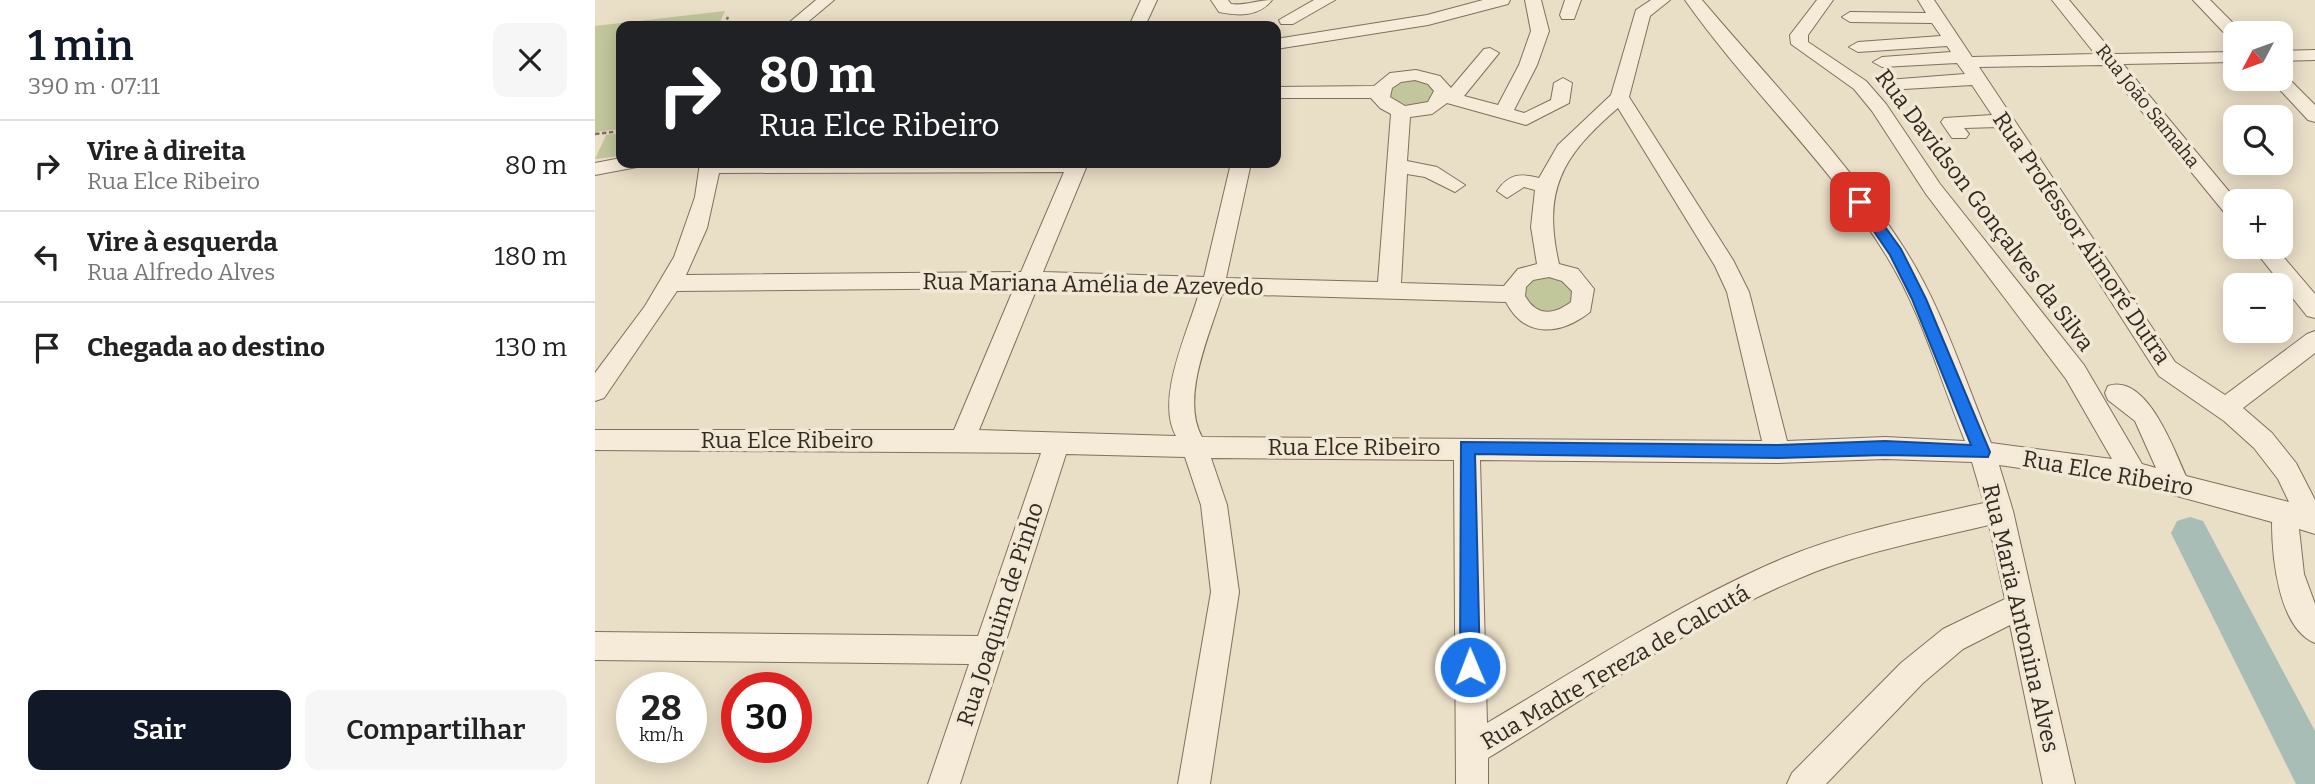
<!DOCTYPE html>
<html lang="pt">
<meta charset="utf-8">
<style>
:root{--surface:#fff;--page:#f6f6f6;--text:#222;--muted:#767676;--line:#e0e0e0;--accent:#111827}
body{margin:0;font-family:Bitter,serif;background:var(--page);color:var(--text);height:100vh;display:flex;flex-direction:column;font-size:26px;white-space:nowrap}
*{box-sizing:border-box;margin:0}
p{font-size:23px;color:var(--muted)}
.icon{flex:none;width:38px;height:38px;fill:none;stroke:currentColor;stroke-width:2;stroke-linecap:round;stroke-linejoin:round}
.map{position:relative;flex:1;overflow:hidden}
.sheet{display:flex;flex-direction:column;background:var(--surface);width:595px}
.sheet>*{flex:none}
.top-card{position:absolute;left:21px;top:21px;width:665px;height:147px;border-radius:14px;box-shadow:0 4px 18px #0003;background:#202124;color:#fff;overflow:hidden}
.needle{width:46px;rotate:229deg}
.buttons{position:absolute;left:1628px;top:21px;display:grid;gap:14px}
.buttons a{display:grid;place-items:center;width:70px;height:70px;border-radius:14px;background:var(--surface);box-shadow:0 4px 18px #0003;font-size:35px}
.speed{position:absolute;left:21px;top:672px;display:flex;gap:14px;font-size:35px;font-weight:700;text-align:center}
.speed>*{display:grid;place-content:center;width:91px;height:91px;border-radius:50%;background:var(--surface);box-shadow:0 4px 18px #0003;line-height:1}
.speed small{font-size:18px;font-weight:400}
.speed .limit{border:10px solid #d22;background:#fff;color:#111}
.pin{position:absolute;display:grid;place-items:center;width:60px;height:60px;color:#fff;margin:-30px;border-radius:14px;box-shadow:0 4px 10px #0006}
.me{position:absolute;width:77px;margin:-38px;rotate:359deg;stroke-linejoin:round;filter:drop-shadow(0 0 5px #0008)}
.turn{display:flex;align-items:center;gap:24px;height:147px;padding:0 28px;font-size:32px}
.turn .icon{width:91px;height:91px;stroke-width:2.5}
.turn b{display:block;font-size:49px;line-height:60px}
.round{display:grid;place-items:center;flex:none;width:74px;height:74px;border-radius:14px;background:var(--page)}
.head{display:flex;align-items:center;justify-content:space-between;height:119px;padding:0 28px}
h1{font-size:42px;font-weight:600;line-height:52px;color:var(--accent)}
.action{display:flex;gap:14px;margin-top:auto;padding:14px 28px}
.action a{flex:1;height:80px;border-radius:14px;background:var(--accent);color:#fff;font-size:28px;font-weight:600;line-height:80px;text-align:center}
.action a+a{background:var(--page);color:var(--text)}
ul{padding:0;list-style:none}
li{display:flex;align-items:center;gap:21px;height:91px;padding:0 28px;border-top:2px solid var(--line)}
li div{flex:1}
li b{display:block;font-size:26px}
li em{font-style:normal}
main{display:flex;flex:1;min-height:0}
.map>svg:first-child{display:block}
.green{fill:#c2c69b}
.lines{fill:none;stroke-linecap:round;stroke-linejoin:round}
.river{fill:#a7bdb6;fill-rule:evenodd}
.minor-casing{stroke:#82705e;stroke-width:2}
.path{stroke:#82705e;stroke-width:2.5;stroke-dasharray:4.5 2.5;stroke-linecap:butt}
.minor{fill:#f5ebd8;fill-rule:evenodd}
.route{fill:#1a73e8;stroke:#114b97;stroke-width:2}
.labels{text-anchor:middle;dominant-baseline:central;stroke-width:7;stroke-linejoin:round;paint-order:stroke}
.far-street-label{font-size:19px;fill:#342920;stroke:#f1e8d5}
.street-label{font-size:23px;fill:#342920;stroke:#f1e8d5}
</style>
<main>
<section class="sheet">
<div class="head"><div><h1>1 min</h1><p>390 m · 07:11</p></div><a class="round"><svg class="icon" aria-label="close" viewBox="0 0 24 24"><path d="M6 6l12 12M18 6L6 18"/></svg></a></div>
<ul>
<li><svg class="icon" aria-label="right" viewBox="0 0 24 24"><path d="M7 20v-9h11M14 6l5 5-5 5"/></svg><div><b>Vire à direita</b><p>Rua Elce Ribeiro</p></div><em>80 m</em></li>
<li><svg class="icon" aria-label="left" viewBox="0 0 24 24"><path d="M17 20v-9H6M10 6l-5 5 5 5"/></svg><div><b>Vire à esquerda</b><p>Rua Alfredo Alves</p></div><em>180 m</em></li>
<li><svg class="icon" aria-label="arrive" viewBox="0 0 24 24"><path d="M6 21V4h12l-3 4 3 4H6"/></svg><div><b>Chegada ao destino</b></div><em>130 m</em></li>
</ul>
<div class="action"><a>Sair</a><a>Compartilhar</a></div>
</section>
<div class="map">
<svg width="1720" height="784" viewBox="0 0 1720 784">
<rect width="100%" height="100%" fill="#e9dec6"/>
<g class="green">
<polygon points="130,11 123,26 26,26 26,129 0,132 0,26"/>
<polygon points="819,80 832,83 839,91 831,103 810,106 795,97 796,88 805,82"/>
<polygon points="26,133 26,156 0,159 11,135"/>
<polygon points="945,276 962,277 976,285 979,304 959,315 934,308 928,289 931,283"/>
</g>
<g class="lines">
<polygon class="river" points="1595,517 1608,521 1720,731 1720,784 1701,784 1576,533 1582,521"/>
<g class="minor-casing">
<g id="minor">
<polygon points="221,0 239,0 208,26 190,26"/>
<polygon points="546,0 562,0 550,26 534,26"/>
<path d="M616,0H633L636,4C650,6 662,0 677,0C664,17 643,16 624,12Z"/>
<polygon points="719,0 740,0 698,24 686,24 684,20"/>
<polygon points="888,0 915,0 913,4 833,25 681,49 681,39 832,15"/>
<path d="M930,0H946L954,31L942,65L919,110L929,113L956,100L959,83L968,78L977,83L974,103L931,125L852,103L837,114L815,117L812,161L842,167L870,185L860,192L830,177L812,174L806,283L909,286L923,269L942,264L936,227L940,190L929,187L912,198L902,191C914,174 925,173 944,178L963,145L1016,95L1041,10L1056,0H1075L1055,16L1034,97L1138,260L1154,292L1192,441L1290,437L1370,441C1345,379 1326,311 1291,255C1234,163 1152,88 1090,0H1107C1174,79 1253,161 1309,248C1347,307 1369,378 1396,443L1517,459L1471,379L1331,194L1277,111L1259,89L1196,44L1195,35L1222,0H1238L1213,35V42L1271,81L1291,104L1345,184L1489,365L1547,464L1561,468L1540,421L1513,400L1510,393L1513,386C1552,373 1579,450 1591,476L1694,502L1683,479L1659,448L1629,421L1564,376L1404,127L1369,128L1374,134L1371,138H1357L1346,122L1349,118L1397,115L1377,85L1292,90L1283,85L1292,80L1370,74L1362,63L1287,67L1278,62L1287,57L1356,52L1352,46L1263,52L1254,47L1263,42L1346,36L1337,23L1255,22L1247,17L1255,12L1331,13L1323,0H1339L1377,57L1500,54L1457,0H1474L1519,54L1640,52V62L1528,64L1642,201H1640V219L1633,217L1509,65L1384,67L1580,362L1630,395L1712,334L1720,331V353L1648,408L1677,433L1701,463L1720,500V534L1704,529L1709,574L1720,604V643C1683,628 1677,556 1677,522L1538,484L1404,465L1418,511L1480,784H1448L1415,625L1368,649L1328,683L1231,784H1192L1197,773L1306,663L1348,629L1410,599L1394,525C1331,540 1266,552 1205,578C1096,623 994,697 893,758V784H861L859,460L616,458L632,505L644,592L615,784H583L616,592L606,505L590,457L471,454L365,784H333L374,664L0,660V632L383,636L446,453L0,450V430H359L419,288L82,291L9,398L0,401V373L50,306L79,257L100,197L105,163H493L448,272L609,277L636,163H656L631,278L783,282L796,114L785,108L776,98H681V87L779,86L795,73L821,70L845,76L856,88L889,49L895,48L904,53L869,96L903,105L924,65L936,31ZM820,80L833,84L839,91L833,102L810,106L795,97L797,88L806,82ZM1023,108L1120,266L1132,292L1167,441L607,437C585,398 615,334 627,294L911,302C930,339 966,335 995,312L999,289L983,269L964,264C947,190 967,156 1023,108ZM469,172L426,272L91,275L112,228L124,173ZM954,277L967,281L977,291L976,302C959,315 942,317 930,296L931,287L938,280ZM442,288L604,293C593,332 560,399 581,436L384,430ZM1290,459L1377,462L1389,503C1322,518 1253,531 1189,558C1085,602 989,666 892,723L885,460L1182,463Z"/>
<polygon points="970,0 986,0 979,19 967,19 965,15"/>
<polygon points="1598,0 1615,0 1648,33 1640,33 1640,39 1634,38"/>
<polygon points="1720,50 1720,60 1685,61 1685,51"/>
<polygon points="1685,74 1690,75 1720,105 1720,122 1713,120 1675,79 1685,79"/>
<polygon points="26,158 26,163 45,163 42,167 0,175 0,163"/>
<polygon points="1657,247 1680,247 1720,294 1720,318 1712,316"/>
</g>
</g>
<g class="path">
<polyline points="129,26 133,17"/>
<polyline points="0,134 26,131"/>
</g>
<use href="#minor" class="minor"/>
</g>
<polygon class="route" points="1265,197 1270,199 1306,249 1331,299 1395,452 1393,457 1290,455 1182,458 880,454 885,667 882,674 875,677 868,674 865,667 866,442 1182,445 1290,441 1376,445 1317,299 1295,255 1259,202"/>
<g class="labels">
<g class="far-street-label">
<text transform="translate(1553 106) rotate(51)">Rua João Samaha</text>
</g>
<g class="street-label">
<text transform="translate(1390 210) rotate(53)">Rua Davidson Gonçalves da Silva</text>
<text transform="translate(1487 238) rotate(56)">Rua Professor Aimoré Dutra</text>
<text transform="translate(498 284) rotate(1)">Rua Mariana Amélia de Azevedo</text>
<text x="192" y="440">Rua Elce Ribeiro</text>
<text x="759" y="447">Rua Elce Ribeiro</text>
<text transform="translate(1513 473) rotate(10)">Rua Elce Ribeiro</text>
<text transform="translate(405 614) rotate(-72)">Rua Joaquim de Pinho</text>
<text transform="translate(1426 618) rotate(77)">Rua Maria Antonina Alves</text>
<text transform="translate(1020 667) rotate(-30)">Rua Madre Tereza de Calcutá</text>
</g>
</g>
</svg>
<div class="buttons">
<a><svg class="needle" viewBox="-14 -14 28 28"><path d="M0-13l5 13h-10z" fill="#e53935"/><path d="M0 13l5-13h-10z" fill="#767676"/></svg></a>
<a><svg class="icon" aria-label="search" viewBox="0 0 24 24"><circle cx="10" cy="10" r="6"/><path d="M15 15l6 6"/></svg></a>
<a>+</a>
<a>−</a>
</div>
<div class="speed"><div>28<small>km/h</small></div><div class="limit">30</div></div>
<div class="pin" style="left:1265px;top:202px;background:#d93025"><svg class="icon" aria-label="arrive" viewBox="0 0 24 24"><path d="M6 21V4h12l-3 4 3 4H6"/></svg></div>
<svg class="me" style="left:875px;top:667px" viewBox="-20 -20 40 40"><circle r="17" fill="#1a73e8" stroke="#fff" stroke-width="3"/><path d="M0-11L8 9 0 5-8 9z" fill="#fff"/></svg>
<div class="top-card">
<div class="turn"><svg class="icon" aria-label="right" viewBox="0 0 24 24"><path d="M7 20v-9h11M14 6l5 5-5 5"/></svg><div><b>80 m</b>Rua Elce Ribeiro</div></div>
</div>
</div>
</main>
